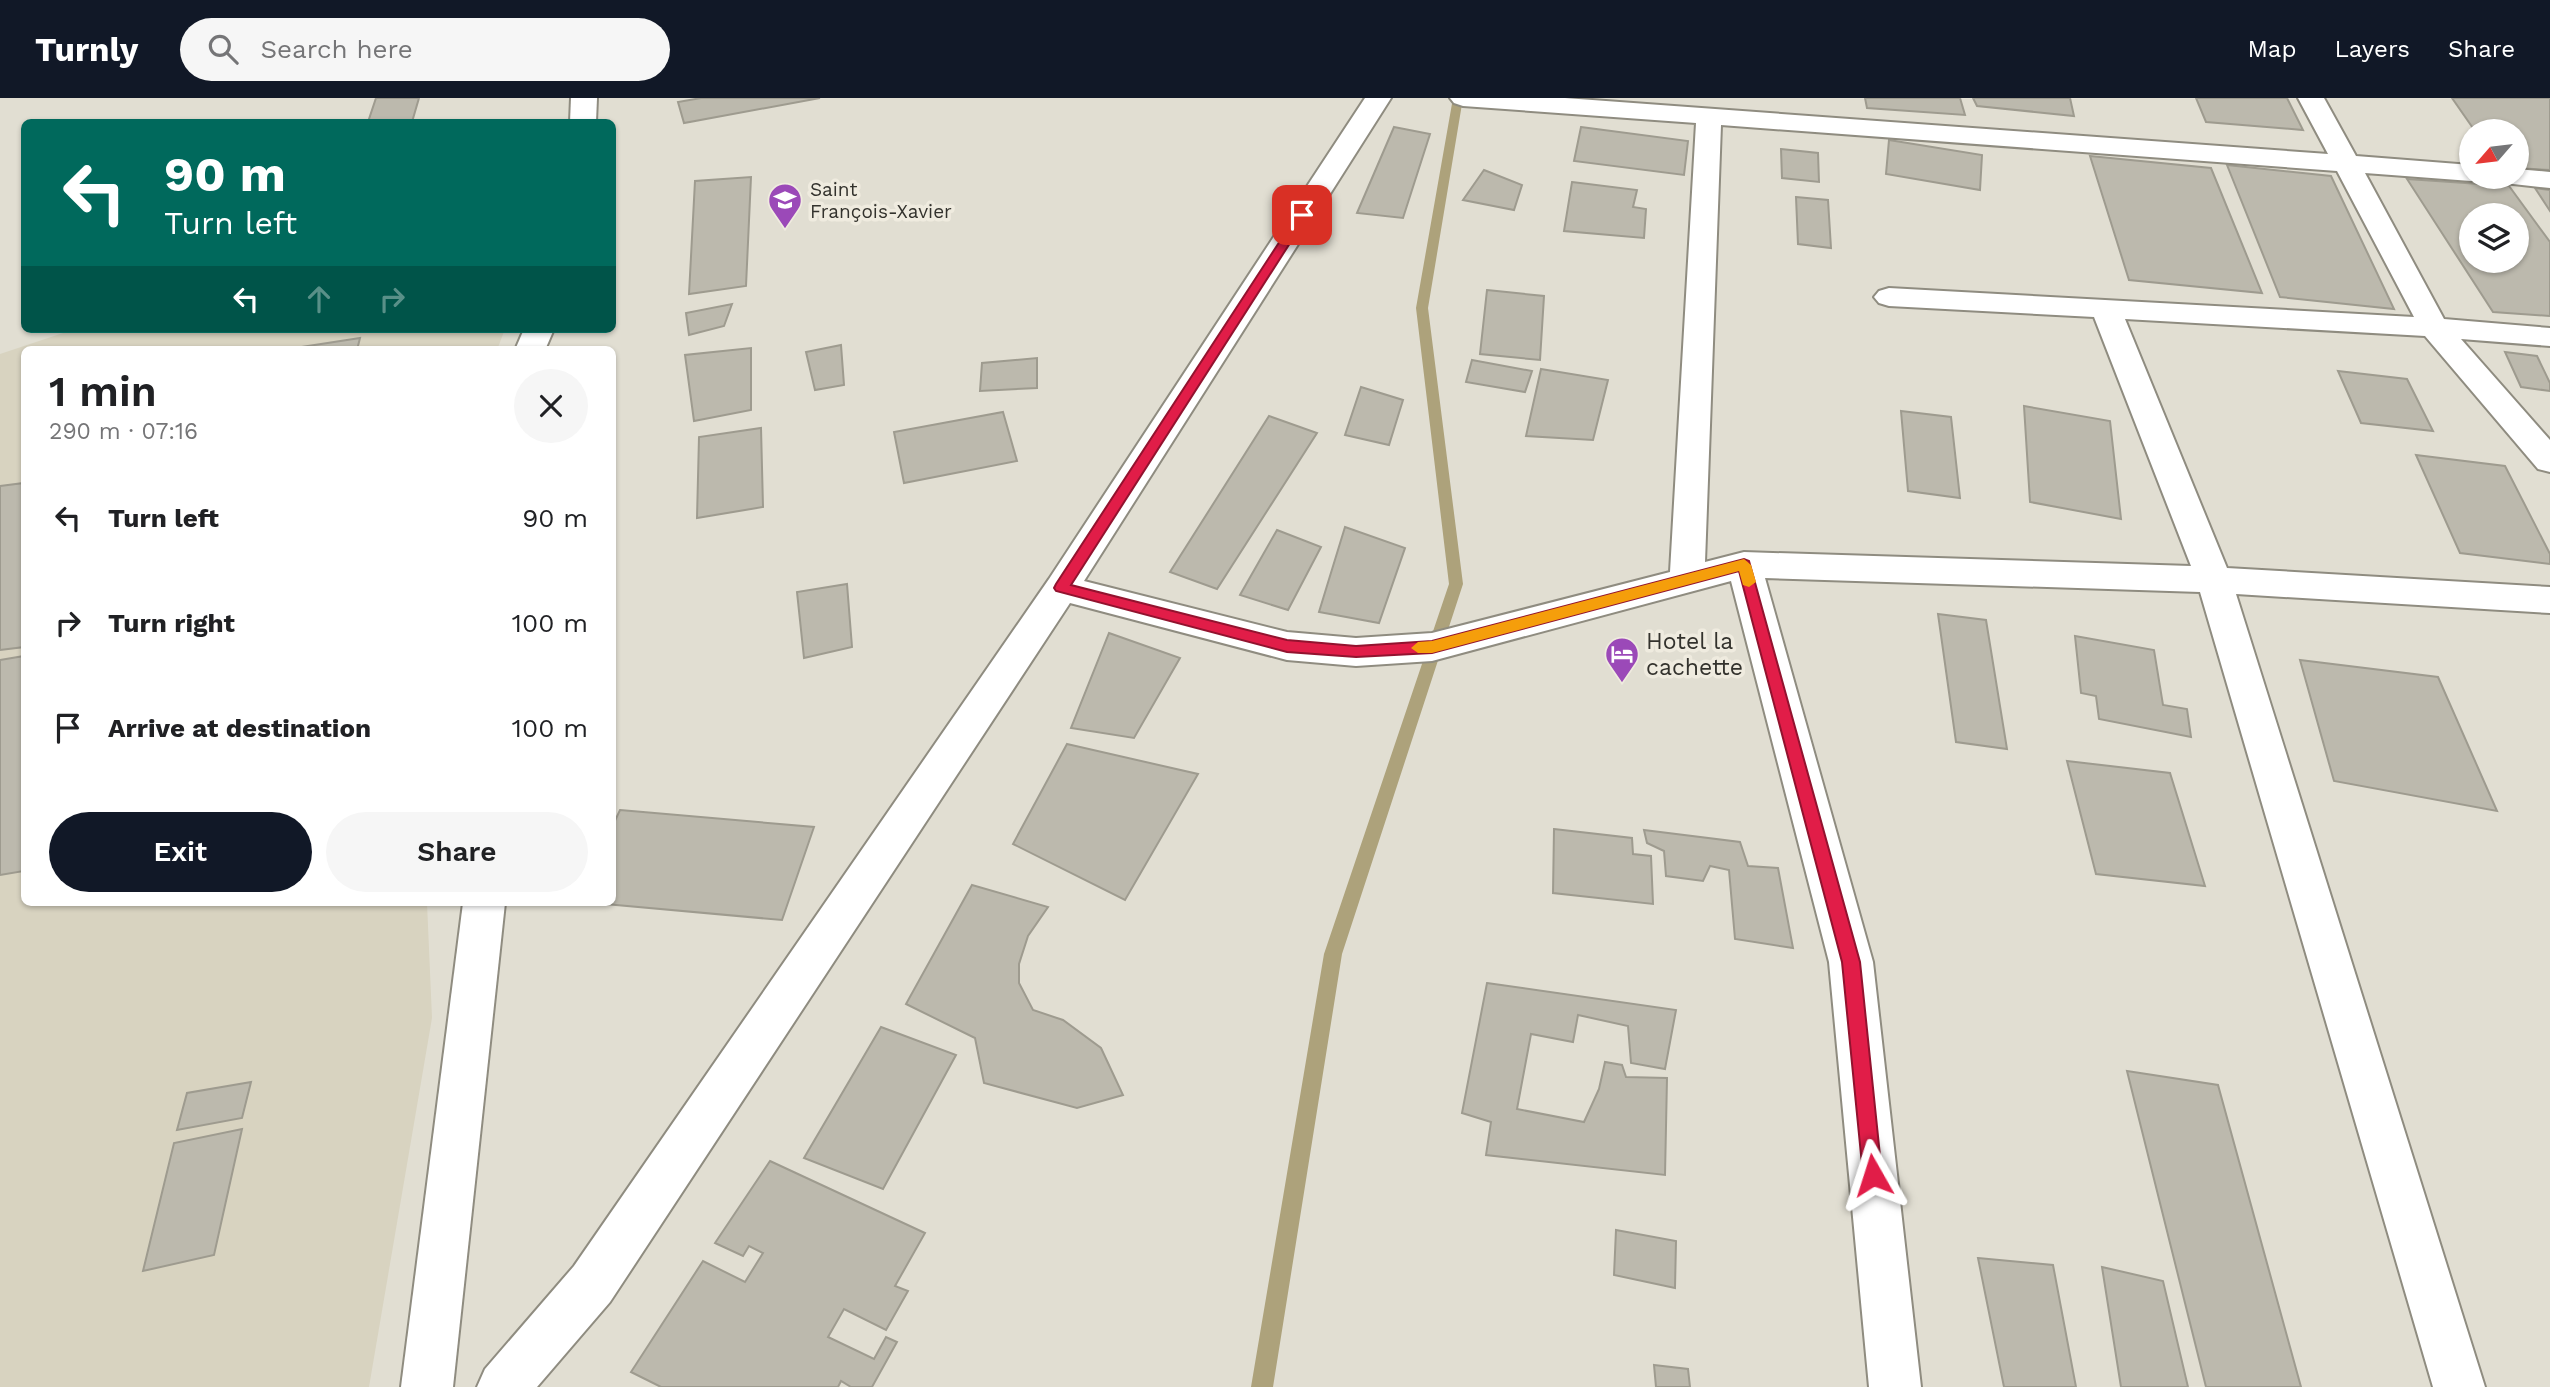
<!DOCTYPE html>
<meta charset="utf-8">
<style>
:root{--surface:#fff;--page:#f6f6f6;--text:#202124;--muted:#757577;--accent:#111827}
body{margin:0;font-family:"Work Sans",sans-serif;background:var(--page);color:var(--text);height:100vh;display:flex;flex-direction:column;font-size:26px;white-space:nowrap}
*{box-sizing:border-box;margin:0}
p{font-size:23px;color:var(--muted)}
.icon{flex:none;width:38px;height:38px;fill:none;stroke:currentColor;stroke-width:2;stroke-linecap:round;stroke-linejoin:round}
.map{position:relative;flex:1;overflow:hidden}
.panel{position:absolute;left:21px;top:248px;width:595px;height:560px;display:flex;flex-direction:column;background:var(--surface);border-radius:10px;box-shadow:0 2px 5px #0004}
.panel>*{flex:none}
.guide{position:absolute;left:21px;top:21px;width:595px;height:214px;border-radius:10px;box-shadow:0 2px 5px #0004;background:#00695c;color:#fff;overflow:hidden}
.needle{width:46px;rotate:242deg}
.fabs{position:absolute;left:2459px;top:21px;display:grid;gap:14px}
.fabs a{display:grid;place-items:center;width:70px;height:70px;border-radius:50%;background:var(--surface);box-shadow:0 2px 5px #0004;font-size:35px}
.pin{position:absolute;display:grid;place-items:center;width:60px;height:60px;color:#fff;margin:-30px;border-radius:14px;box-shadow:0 4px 10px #0006}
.me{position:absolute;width:77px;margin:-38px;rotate:354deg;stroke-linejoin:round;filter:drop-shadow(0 0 5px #0008)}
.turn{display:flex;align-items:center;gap:24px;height:147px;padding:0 28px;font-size:32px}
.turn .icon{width:91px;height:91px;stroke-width:2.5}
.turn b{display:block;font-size:49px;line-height:60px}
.lanes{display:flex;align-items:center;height:66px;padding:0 28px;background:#0003;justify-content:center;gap:35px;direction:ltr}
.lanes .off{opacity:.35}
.round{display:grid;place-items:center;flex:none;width:74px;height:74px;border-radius:37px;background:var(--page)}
.headline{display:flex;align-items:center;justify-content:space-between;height:119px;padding:0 28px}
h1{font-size:42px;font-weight:600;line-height:52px}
.primary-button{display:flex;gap:14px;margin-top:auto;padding:14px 28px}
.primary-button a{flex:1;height:80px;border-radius:42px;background:var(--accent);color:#fff;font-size:28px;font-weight:600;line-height:80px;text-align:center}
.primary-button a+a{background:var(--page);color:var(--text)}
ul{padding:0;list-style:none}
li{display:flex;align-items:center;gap:21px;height:105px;padding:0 28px}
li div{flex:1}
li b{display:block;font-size:26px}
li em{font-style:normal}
header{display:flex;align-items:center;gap:42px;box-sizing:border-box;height:98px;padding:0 35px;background:var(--accent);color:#fff}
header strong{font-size:33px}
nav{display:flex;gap:38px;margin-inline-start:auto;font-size:24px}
.search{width:490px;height:63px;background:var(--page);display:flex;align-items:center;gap:18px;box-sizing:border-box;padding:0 24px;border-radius:38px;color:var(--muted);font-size:26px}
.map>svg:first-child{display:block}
.built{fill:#d8d3c0}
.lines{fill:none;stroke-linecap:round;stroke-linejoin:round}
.stream{fill:#ada27b;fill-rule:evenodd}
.building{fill:#bcb9ad;stroke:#9e9b8f;stroke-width:2;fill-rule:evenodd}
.street-casing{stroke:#8f8c80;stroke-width:4}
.street{fill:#fff;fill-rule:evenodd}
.route{fill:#e11d48;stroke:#92132f;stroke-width:2}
.slow{fill:#f59e0b}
.labels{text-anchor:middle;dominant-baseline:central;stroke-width:7;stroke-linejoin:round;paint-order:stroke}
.far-poi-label{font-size:19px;fill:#33322d;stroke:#efebdf;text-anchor:start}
.poi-label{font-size:23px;fill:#33322d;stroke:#efebdf;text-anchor:start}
</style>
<header>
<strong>Turnly</strong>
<div class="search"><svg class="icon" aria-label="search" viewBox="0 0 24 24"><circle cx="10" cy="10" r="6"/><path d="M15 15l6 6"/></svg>Search here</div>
<nav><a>Map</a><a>Layers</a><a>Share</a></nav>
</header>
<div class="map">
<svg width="2550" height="1289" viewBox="0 0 2550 1289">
<rect width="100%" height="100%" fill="#e1ded2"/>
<polygon class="built" points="88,231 505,231 497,252 24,252 24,805 427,805 432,920 369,1289 0,1289 0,256 63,235"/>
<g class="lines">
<polygon class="stream" points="1453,0 1463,0 1428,210 1463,486 1342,856 1273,1289 1251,1289 1324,856 1449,486 1416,210"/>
</g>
<g class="building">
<polygon points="376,0 419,0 412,24 368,24"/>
<polygon points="701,0 820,0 684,25 678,4"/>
<polygon points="1865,0 1960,0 1965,17 1867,10"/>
<polygon points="1973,0 2070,0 2074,18 1977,8"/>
<polygon points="2196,0 2287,0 2303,32 2206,24"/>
<polygon points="2452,0 2550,0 2550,72 2516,70 2516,33 2475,33"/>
<polygon points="1394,29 1430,36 1403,120 1357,115"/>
<polygon points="1581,29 1688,43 1684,77 1574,63"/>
<polygon points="1889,42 1982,57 1980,92 1886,76"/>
<polygon points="1781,51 1818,55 1819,84 1782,80"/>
<polygon points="2090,58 2211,70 2262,195 2129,182"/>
<polygon points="2227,67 2331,78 2394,211 2280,199"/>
<polygon points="1484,72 1522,87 1514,112 1463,102"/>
<polygon points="751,79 746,188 689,196 695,83"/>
<path d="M2407,81L2509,88L2550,144V218L2493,214ZM2471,117H2516V163H2471Z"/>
<polygon points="1572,84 1637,92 1633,109 1646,111 1644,140 1564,133"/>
<polygon points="2535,90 2550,92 2550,113"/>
<polygon points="1796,99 1828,102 1831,150 1798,146"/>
<polygon points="1487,192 1544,198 1540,262 1480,256"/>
<polygon points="732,206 724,228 689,237 686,215"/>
<polygon points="360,240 357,252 282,252"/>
<polygon points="841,247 844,287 815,292 806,254"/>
<polygon points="751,250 751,312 694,323 685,257"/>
<polygon points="2505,254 2537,258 2550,285 2550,293 2521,289"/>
<polygon points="1037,260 1037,290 980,293 982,265"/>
<polygon points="1472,262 1532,273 1525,294 1466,284"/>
<polygon points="1541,271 1608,282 1593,342 1526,338"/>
<polygon points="2338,273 2407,281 2433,333 2361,325"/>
<polygon points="1361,289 1403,302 1389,347 1345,337"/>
<polygon points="2024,308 2110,323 2121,421 2030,404"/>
<polygon points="1901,313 1951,319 1960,400 1908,393"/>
<polygon points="1003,314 1017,363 904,385 894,334"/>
<polygon points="1269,318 1317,335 1217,491 1170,474"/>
<polygon points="761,330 763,409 697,420 699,339"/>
<polygon points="2416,357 2505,368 2550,456 2550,466 2460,455"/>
<polygon points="24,385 24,549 0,552 0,388"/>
<polygon points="1345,429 1405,450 1379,525 1319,514"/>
<polygon points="1277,432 1321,449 1288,512 1240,497"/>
<polygon points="847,486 852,549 804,560 797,494"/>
<polygon points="1938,516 1986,522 2007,651 1956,644"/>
<polygon points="1109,535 1180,560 1134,640 1071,630"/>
<polygon points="2075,538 2154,552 2163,607 2187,611 2191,639 2099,621 2096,598 2081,595"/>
<polygon points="24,558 24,773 0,777 0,562"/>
<polygon points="2300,562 2438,579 2497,713 2334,683"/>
<polygon points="1067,646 1198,676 1125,802 1013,746"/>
<polygon points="2067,663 2170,675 2205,788 2096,776"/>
<polygon points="620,712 814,729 782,822 594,805 612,805 612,729"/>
<polygon points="1554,731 1632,740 1633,756 1651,758 1653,806 1553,795"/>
<polygon points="1644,732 1740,744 1748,768 1778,770 1793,850 1735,841 1729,772 1710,768 1703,783 1666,778 1664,753 1647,745"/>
<polygon points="972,787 1048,809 1028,838 1019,866 1019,885 1033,912 1063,922 1101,950 1123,997 1077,1010 984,985 975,940 906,906"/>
<polygon points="1487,885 1676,912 1665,971 1631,965 1628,928 1578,917 1573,944 1531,936 1517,1011 1584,1024 1599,991 1605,964 1622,967 1626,979 1667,980 1665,1077 1486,1057 1491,1024 1462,1015"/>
<polygon points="881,929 956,957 883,1091 804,1060"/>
<polygon points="2127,973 2218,987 2301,1289 2206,1289"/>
<polygon points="251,984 242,1020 177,1032 187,995"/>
<polygon points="242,1031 214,1157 143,1173 174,1045"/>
<polygon points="770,1063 925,1135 895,1188 908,1193 886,1232 844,1211 828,1239 874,1261 886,1239 897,1244 872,1289 851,1289 841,1283 838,1289 661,1289 631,1274 703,1163 745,1184 763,1155 749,1148 743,1158 715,1145"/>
<polygon points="1616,1132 1676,1143 1675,1190 1614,1177"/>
<polygon points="1978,1160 2053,1167 2076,1289 2004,1289"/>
<polygon points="2102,1169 2163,1183 2188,1289 2121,1289"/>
<polygon points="1654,1267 1688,1271 1690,1289 1656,1289"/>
</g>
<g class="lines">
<g class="street-casing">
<g id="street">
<polygon points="571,0 597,0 596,24 570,24"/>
<path d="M1365,0H1391L1084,483L1287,534L1356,540L1432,535L1670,474L1696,25L1463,8L1454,5L1450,0H1565L2328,56L2298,0H2324L2356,58L2471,67V79H2482L2471,83L2365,75L2444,221L2550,230V248L2461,241L2550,342V374L2538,371L2425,238L2125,221L2227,470L2550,489V515L2236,496L2485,1289H2433L2200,494L1765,480L1873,864L1921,1289H1869L1829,864L1731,483L1432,563L1356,568L1287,562L1070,505L610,1204L537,1289H477L485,1271L574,1168L1049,481ZM1721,27L2337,73L2414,219L1889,190L1879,193L1874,199L1879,205L1889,208L2094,219L2191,468L1744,454L1705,464Z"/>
<polygon points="2516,71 2550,74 2550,90 2504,85 2500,79 2516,79"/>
<polygon points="524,231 554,231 545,252 515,252"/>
<polygon points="463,805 505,805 453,1289 401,1289"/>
</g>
</g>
<use href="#street" class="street"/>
</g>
<polygon class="route" points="1302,113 1308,117 1071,487 1287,542 1356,548 1432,543 1744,461 1749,463 1860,864 1882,1077 1880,1084 1873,1086 1866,1084 1863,1077 1842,864 1739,473 1432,555 1356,559 1287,554 1056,493 1054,490 1056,486 1297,117"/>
<polygon class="slow" points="1744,461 1751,467 1756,484 1749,489 1743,487 1739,473 1432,555 1418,555 1411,550 1418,544 1432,543"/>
<defs>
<g id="school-pin" transform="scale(1.75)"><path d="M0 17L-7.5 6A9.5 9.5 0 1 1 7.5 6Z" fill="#9b49b8" stroke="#efebdf"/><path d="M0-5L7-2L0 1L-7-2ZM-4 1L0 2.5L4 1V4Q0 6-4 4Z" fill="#fff"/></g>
<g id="hotel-pin" transform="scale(1.75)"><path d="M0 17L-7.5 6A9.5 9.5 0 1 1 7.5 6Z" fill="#9b49b8" stroke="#efebdf"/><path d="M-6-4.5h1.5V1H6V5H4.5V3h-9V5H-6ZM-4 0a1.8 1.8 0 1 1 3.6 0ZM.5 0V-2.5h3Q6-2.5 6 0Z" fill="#fff"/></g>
</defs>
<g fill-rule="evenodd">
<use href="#school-pin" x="785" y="102"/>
<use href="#hotel-pin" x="1622" y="556"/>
</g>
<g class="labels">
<g class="far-poi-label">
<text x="810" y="91">Saint<tspan x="810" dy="22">François-Xavier</tspan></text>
</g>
<g class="poi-label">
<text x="1646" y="543">Hotel la<tspan x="1646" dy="26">cachette</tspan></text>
</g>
</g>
</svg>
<div class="fabs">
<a><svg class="needle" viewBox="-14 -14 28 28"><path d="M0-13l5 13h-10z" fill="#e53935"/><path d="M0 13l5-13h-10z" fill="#757577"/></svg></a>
<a><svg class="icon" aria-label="layers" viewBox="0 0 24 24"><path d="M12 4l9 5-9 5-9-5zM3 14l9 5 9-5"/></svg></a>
</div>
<div class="pin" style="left:1302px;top:117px;background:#d93025"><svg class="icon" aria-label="arrive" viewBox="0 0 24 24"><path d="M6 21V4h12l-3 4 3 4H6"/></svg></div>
<svg class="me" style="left:1873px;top:1077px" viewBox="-20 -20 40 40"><path d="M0-17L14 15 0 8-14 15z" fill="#e11d48" stroke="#fff" stroke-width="4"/></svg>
<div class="guide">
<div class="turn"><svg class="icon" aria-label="left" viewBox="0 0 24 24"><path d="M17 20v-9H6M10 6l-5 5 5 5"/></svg><div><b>90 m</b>Turn left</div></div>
<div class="lanes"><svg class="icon" aria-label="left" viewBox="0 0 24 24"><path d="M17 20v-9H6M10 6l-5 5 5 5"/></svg><svg class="icon off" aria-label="ahead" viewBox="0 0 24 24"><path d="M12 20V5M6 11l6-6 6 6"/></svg><svg class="icon off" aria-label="right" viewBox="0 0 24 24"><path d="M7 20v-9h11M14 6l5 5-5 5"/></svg></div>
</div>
<section class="panel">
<div class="headline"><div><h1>1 min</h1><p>290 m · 07:16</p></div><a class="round"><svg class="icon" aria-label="close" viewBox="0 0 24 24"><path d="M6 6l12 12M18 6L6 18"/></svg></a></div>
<ul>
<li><svg class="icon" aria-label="left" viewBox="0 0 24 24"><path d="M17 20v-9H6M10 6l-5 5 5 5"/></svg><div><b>Turn left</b></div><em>90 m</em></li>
<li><svg class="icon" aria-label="right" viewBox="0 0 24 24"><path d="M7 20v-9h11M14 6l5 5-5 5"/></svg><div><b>Turn right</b></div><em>100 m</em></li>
<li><svg class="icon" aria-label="arrive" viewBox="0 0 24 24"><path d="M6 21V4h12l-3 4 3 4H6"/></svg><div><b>Arrive at destination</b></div><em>100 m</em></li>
</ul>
<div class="primary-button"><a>Exit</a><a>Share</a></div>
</section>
</div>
